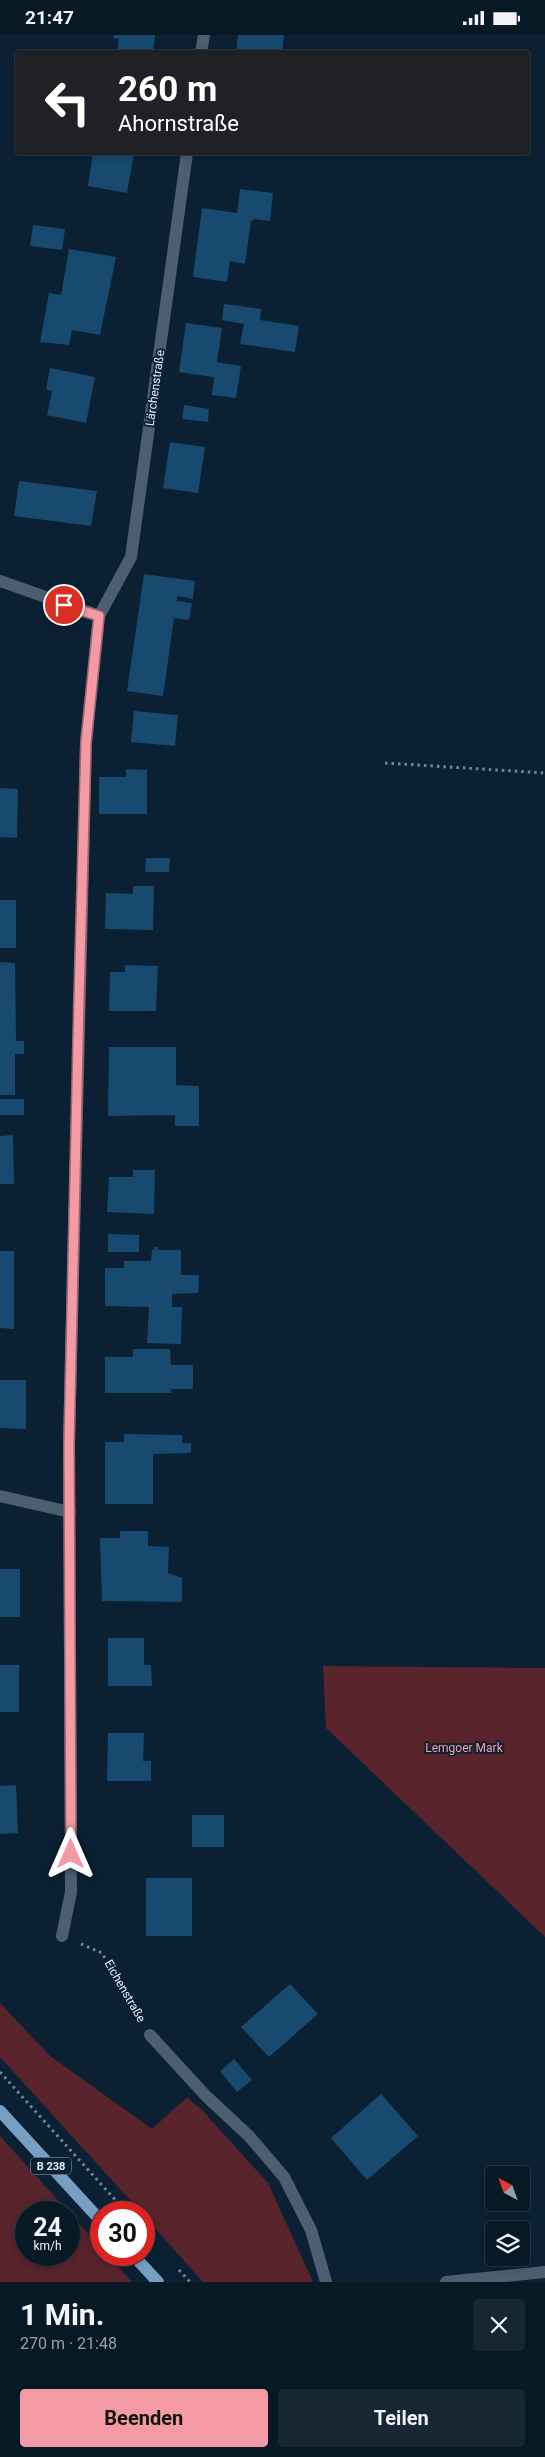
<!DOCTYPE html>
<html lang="de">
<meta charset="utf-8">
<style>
:root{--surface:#081926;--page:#162632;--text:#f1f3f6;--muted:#98a0a7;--line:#293843;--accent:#f49aa4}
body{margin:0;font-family:Roboto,sans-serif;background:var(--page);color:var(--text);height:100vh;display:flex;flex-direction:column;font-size:19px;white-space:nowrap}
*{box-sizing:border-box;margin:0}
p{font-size:16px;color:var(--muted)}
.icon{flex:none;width:28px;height:28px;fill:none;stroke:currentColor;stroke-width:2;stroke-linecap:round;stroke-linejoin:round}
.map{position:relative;height:2247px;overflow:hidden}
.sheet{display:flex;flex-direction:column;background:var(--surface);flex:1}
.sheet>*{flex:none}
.banner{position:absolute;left:15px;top:15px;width:515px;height:105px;border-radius:5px;box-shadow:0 2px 8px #0003,0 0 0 1px var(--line);background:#202124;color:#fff;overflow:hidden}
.needle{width:32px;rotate:319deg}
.buttons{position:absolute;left:485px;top:2131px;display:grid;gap:10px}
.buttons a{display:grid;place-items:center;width:45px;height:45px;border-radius:5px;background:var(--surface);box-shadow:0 2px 8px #0003,0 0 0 1px var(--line);font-size:25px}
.speed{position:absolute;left:15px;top:2166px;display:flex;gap:10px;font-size:25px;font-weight:700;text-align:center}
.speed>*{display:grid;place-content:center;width:65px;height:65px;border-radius:50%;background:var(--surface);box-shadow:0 2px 8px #0003,0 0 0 1px var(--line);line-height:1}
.speed small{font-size:12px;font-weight:400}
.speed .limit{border:8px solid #d22;background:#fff;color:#111}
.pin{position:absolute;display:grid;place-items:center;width:42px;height:42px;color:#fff;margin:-21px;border:2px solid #fff;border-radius:50%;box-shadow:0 1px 5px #0007}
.me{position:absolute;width:55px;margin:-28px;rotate:0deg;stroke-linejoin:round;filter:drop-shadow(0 0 4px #0008)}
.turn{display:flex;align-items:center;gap:18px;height:105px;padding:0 20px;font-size:22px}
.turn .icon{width:65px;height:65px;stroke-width:2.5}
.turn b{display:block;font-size:35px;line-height:42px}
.round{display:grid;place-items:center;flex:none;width:52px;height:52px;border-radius:5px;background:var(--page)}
.head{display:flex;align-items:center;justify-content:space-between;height:85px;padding:0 20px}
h1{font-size:30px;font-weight:700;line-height:38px}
.action{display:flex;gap:10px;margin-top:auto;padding:10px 20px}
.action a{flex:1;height:58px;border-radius:5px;background:var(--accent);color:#111;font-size:20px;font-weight:700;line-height:58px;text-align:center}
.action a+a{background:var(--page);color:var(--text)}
.status{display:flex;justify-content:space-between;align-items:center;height:35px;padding:0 25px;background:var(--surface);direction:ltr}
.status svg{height:14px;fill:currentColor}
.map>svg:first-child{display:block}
.green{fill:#59242c;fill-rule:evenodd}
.building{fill:#18496f}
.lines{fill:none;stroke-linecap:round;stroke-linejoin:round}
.path{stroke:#758796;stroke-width:3;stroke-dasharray:2.5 4;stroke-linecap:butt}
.service{stroke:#4c5f71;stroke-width:12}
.minor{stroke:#4c5f71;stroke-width:12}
.primary{stroke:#769fc3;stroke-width:12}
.route-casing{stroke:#9f646b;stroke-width:12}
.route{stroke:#f49aa4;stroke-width:9}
.labels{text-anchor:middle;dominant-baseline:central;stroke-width:4;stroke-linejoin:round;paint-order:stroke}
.shield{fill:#0b2133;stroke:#a0b0be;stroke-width:1}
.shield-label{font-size:11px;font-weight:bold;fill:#e0eefa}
.street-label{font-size:12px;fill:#e0eefa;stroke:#0b2133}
.park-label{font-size:12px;fill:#fd9fa9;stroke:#0b2133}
</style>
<div class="status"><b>21:47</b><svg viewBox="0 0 49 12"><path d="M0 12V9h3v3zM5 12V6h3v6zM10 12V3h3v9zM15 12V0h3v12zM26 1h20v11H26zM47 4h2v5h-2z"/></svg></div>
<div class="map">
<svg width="545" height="2247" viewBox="0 0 545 2247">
<rect width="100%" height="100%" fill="#0b2133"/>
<g class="green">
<polygon points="323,1631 545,1633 545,1902 326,1693"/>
<polygon points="0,1968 49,2020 152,2094 187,2062 203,2076 268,2148 313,2247 203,2247 144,2181 144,2178 141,2177 0,2022"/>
<path d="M0,2101L101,2213V2220H107L132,2247H0ZM26,2178H69V2220H26Z"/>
</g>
<g class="building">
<polygon points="114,0 155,0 153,18 117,18 119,4 113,3"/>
<polygon points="238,0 284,0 282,18 236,18"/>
<polygon points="93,118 134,118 127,158 88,151"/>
<polygon points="240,154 273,158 270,186 254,184 251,186 245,229 230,226 227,247 193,242 202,173 237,178"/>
<polygon points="33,190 65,194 62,215 30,211"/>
<polygon points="69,214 116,222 100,300 72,295 69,310 40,307 49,258 61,260"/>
<polygon points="224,269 261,274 260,285 299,291 295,317 240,309 244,289 222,285"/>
<polygon points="186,288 222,293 217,327 241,331 236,363 212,360 214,342 179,337"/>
<polygon points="50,333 95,342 86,388 47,380 52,356 46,355"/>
<polygon points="184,370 209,374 208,387 182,384"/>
<polygon points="170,407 205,412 198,458 163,453"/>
<polygon points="19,446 97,456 91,491 14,481"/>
<polygon points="144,539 195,546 193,564 177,561 177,566 192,568 189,585 174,583 163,661 127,656"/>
<polygon points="134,676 178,680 175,711 131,707"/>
<polygon points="126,734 147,735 147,779 99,779 99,742 126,742"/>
<polygon points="0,753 18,754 17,803 0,802"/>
<polygon points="146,823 170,823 169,837 145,837"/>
<polygon points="133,851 154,851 153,895 105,894 106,858 133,859"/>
<rect x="0" y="865" width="16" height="48"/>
<polygon points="0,927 15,928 16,1006 24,1006 24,1019 15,1019 15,1060 0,1060"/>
<polygon points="125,930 158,931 156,976 109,976 110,937 125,937"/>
<polygon points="109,1012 176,1012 176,1050 199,1051 199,1091 175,1091 175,1080 108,1081"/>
<rect x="0" y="1064" width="24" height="16"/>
<polygon points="13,1100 14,1149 0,1149 0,1101"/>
<polygon points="133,1135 155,1135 154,1179 107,1177 109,1142 133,1142"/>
<polygon points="108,1199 139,1200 139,1217 108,1217"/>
<polygon points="154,1212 158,1212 158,1215 181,1215 181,1240 199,1240 198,1258 172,1259 172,1272 182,1272 181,1309 147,1308 149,1272 105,1271 105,1233 124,1233 124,1226 151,1226 152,1215 155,1215"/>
<polygon points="0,1216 14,1216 14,1294 0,1293"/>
<polygon points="133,1314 170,1314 171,1330 193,1330 193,1354 171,1354 171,1358 105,1358 105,1322 133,1322"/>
<polygon points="0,1345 26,1345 26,1394 0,1393"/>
<polygon points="124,1399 182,1400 182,1408 191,1408 191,1418 153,1419 153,1469 105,1469 105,1407 124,1407"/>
<polygon points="120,1496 148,1496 148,1511 169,1512 168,1538 182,1543 182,1567 102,1566 100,1503 120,1503"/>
<rect x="0" y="1534" width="20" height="48"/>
<polygon points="108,1603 144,1603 144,1630 151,1630 152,1651 108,1651"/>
<rect x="0" y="1630" width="19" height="47"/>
<polygon points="108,1698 144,1698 143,1726 151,1726 151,1746 107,1746"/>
<polygon points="16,1750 18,1798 0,1799 0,1751"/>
<rect x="192" y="1780" width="32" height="32"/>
<rect x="146" y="1843" width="46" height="58"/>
<polygon points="290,1949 318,1979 269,2022 241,1992"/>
<polygon points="234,2024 252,2045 237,2057 220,2036"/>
<polygon points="381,2059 418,2101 367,2145 331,2103"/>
</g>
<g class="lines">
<g class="path">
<polyline points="385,728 545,738"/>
<polyline points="81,1909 102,1918 139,1981"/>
<polyline points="0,2037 127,2178"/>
<polyline points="144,2196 150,2203"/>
<polyline points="179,2235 190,2247"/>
</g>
<g class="service">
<polyline points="150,2000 206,2061 249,2101 284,2142 311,2195 326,2247"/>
<polyline points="446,2247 545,2237"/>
</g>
<g class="minor">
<polyline points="201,18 204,0"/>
<polyline points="0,546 99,581"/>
<polyline points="0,1461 70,1477"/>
<polyline points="62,1901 71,1857 69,1409 86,707 99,581 131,522 187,118"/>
</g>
<g class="primary">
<polyline points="0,2076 101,2186"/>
<polyline points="133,2220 158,2247"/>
</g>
</g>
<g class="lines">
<g class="route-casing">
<polyline id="route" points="64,570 99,581 86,707 79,964 69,1409 71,1819"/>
</g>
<use href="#route" class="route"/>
</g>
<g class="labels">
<rect class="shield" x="31" y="2122.5" width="40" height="17" rx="4"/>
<g class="shield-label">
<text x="51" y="2131">B 238</text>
</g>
<g class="street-label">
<text transform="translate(155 353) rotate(-82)">Lärchenstraße</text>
<text transform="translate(125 1956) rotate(60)">Eichenstraße</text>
</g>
<g class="park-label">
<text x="464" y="1713">Lemgoer Mark</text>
</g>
</g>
</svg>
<div class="buttons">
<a><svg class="needle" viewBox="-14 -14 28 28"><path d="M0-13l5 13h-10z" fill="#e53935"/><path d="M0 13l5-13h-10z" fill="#98a0a7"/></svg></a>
<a><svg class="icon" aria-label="layers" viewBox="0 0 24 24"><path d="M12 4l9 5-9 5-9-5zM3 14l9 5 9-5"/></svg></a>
</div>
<div class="speed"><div>24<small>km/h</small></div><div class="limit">30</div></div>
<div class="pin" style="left:64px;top:570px;background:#d93025"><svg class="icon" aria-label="arrive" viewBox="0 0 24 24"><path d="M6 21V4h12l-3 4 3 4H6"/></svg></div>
<svg class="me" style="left:71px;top:1819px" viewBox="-20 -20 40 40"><path d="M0-17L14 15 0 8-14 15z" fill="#f49aa4" stroke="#fff" stroke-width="4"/></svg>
<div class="banner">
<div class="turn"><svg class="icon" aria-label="left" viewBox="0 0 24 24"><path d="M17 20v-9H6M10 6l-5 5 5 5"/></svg><div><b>260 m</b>Ahornstraße</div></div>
</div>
</div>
<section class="sheet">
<div class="head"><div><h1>1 Min.</h1><p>270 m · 21:48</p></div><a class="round"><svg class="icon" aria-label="close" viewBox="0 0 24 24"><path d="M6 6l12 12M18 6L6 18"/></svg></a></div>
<div class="action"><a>Beenden</a><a>Teilen</a></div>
</section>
